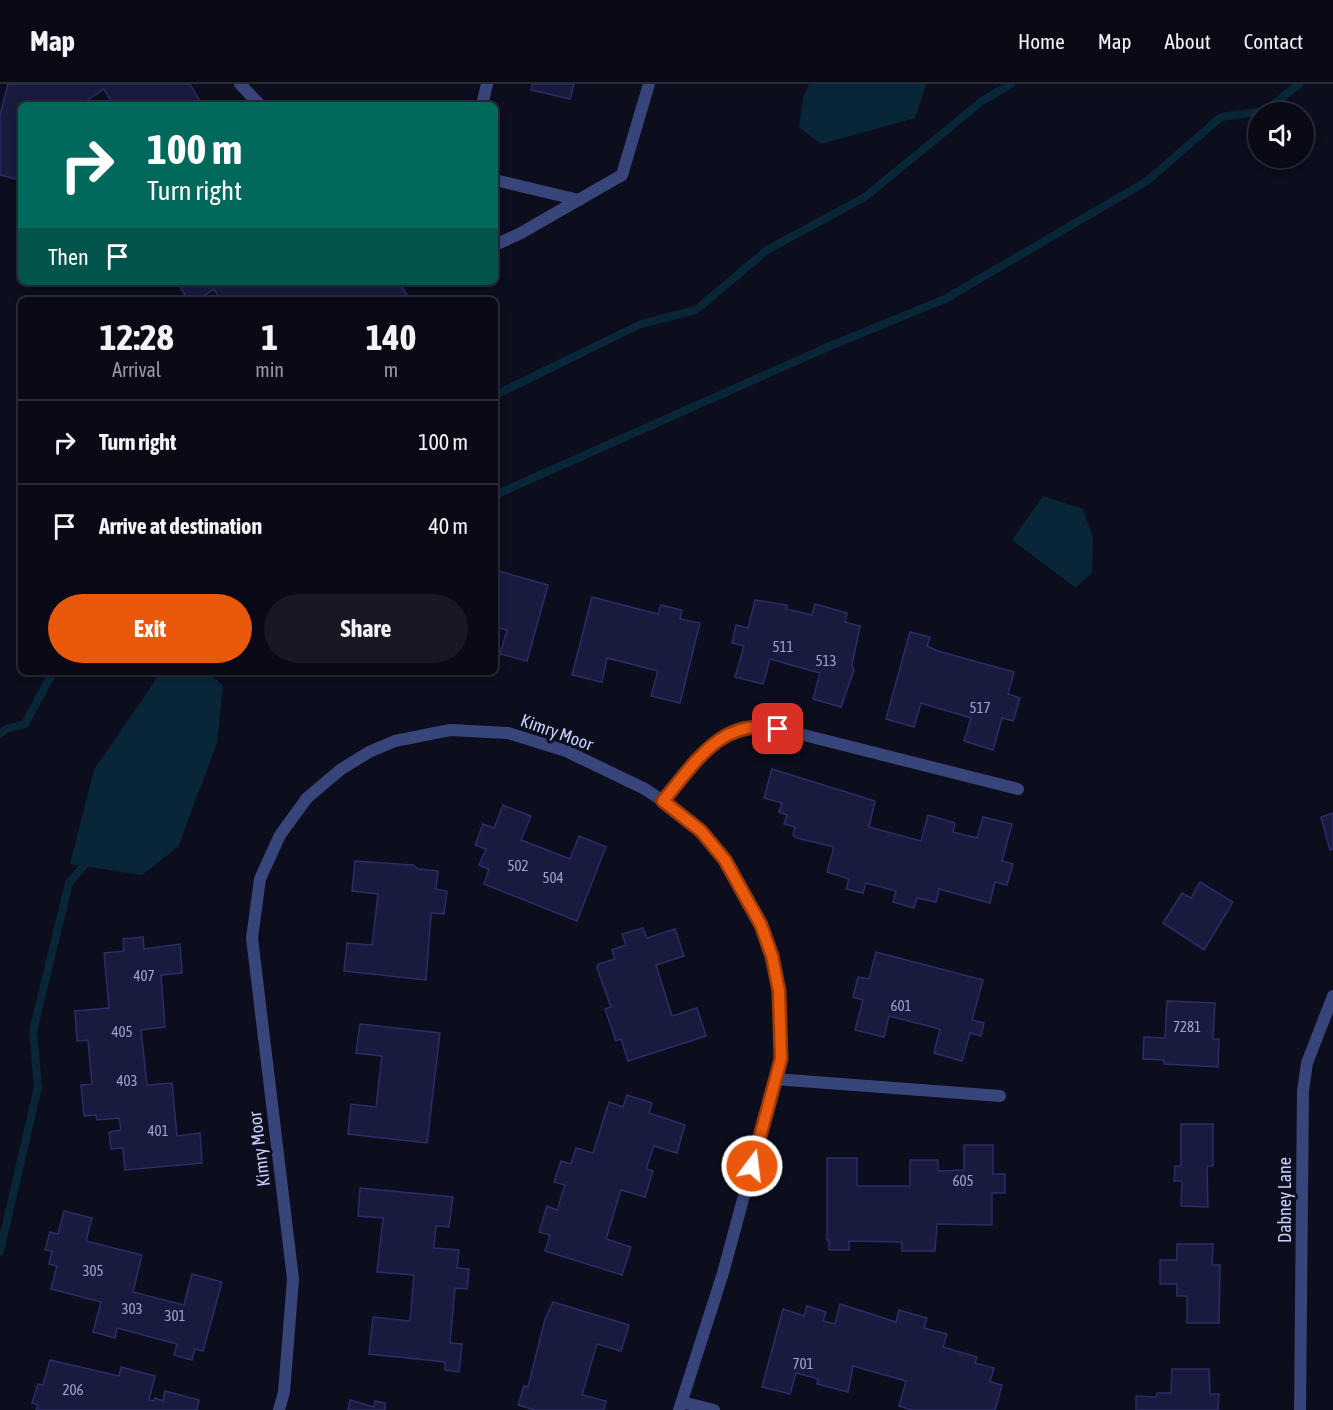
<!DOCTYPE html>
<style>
:root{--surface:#090a16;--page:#171823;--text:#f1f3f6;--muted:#999aa1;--line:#292b35;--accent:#ea580c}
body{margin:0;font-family:"Asap Condensed",sans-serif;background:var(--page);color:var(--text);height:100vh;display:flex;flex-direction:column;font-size:22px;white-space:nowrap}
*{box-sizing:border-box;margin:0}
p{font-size:20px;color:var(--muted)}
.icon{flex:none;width:33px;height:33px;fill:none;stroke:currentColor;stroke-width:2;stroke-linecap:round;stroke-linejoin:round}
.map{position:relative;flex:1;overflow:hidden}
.sheet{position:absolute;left:18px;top:213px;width:480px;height:378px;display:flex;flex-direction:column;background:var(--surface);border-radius:9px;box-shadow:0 3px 9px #0003,0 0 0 2px var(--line)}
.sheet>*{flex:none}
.guide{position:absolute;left:18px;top:18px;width:480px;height:183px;border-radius:9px;box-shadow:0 3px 9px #0003,0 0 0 2px var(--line);background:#00695c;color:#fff;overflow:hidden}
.buttons{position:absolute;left:1248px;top:18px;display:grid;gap:12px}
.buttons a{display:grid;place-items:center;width:66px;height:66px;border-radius:50%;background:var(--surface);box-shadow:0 3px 9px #0003,0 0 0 2px var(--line);font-size:30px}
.pin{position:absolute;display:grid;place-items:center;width:51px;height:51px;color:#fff;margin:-26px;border-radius:12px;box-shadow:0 3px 9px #0006}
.me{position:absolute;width:66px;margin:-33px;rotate:15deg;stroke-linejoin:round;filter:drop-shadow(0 0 4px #0008)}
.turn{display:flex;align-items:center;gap:21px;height:126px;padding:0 30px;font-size:27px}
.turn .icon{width:78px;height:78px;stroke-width:2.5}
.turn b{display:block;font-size:42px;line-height:51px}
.then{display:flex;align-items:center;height:57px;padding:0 30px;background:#0003;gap:12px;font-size:22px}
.eta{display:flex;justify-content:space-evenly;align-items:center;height:102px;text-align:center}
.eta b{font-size:36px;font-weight:700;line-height:42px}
.primary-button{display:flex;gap:12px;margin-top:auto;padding:12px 30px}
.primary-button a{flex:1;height:69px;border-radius:36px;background:var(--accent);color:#fff;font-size:24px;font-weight:700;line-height:69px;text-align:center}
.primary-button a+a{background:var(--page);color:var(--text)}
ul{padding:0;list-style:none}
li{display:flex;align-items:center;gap:18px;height:84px;padding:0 30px;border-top:2px solid var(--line)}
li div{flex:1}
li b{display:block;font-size:22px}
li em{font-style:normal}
header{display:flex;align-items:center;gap:36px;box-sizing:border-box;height:84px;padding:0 30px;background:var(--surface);border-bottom:2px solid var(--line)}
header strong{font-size:28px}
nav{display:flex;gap:33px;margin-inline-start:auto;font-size:21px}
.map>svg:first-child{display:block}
.water{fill:#092639}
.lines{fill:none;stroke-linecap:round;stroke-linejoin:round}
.stream{stroke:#092639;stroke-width:8}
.building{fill:#181a3e;stroke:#2b2d69;stroke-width:1.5}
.service{stroke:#38457b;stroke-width:12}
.minor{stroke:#38457b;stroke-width:12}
.route-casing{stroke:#983908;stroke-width:15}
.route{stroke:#ea580c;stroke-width:10}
.labels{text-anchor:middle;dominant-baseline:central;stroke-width:6;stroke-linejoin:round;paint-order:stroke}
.number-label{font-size:15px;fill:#9da2ce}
.street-label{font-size:18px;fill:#c9d0fe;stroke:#0c0d1d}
</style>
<header>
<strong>Map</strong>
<nav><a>Home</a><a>Map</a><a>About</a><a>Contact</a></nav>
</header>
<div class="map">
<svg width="1333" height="1326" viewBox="0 0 1333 1326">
<rect width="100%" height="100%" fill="#0c0d1d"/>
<g class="water">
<polygon points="809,0 926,0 915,34 821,60 799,43 803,14"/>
<polygon points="1043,412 1083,425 1093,454 1092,488 1076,504 1012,456"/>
<polygon points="161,588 209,588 223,602 217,659 178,763 142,791 70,780 94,686"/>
</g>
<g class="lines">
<g class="stream">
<polyline points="495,311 641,240 696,226 767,166 865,113 982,17 1011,0"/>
<polyline points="495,411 830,262 945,215 1147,97 1221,33 1265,27 1299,0"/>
<polyline points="0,650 6,645 25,640 53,588"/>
<polyline points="0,1167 38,1003 33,947 69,799 91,773"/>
</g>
</g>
<g class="building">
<polygon points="8,0 190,0 202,21 113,21 104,5 80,21 21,21 20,96 0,91 0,31"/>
<polygon points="532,0 574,0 570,15 531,6"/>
<polygon points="177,198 399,198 410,216 221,216 214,205 197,216 188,216"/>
<polygon points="495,486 548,501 527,577 500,570 507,546 495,543"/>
<polygon points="592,513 658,530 661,521 682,526 680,535 700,539 680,619 651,612 658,587 607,574 602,598 572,591"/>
<polygon points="755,516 787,521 786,525 812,531 815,520 847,529 845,538 860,542 852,581 854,586 841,623 813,615 820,589 770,575 763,600 735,593 744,562 732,559 736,541 748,544"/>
<polygon points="910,548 930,553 927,562 938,567 1014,588 1008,610 1020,614 1013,637 1002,634 993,666 964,657 971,634 921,619 914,643 886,635"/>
<polygon points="772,685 875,717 869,743 921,757 928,731 955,739 953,748 977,754 983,733 1012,740 1002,777 1013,780 1007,801 995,798 990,819 939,805 936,818 917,814 914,824 893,818 896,807 866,799 863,809 846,805 849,795 827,788 834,763 797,754 793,751 795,743 784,740 787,731 779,728 782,719 764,714"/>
<polygon points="503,721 531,732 521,756 570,775 579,752 606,763 577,837 484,800 489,785 479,781 486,765 475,761 483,740 494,744"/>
<polygon points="1333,729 1333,765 1330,766 1321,733"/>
<polygon points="355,777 413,781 418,785 438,787 436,805 447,807 444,830 431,829 426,896 344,887 347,859 372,861 378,810 352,807"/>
<polygon points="1200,798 1233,818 1204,866 1163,839 1182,809 1191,814"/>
<polygon points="643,844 647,854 675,845 684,872 656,881 672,932 697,924 706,952 628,977 621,955 616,957 605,925 611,923 597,884 598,880 615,875 612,866 626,861 622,850"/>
<polygon points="143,853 144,865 180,860 182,889 161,891 165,943 141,946 147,1001 172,999 177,1052 200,1049 202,1079 125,1086 123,1064 111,1065 109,1048 121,1046 119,1034 97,1036 96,1031 84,1032 81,1001 92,1000 88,956 77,957 75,927 109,924 104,869 124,867 123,855"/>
<polygon points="876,868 983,896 972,936 984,939 981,952 970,949 962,977 934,969 940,945 889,932 884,953 855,946 863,916 853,913 858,893 869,895"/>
<polygon points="1167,917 1215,919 1213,955 1219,955 1218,983 1164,980 1164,976 1143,975 1144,953 1165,954"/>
<polygon points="360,940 440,949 427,1059 348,1050 351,1020 376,1023 382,972 356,969"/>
<polygon points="627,1011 652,1019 649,1029 685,1041 677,1069 654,1062 646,1085 653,1087 645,1113 621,1106 606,1155 631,1163 622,1191 545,1167 550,1151 539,1148 547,1122 557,1126 565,1101 554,1098 561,1077 571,1080 576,1064 593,1069 609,1018 623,1023"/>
<polygon points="1181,1040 1213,1040 1213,1082 1207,1082 1208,1123 1181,1122 1182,1097 1174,1097 1175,1082 1181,1082"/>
<polygon points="964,1061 993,1061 993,1090 1005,1090 1005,1109 992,1109 992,1141 937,1140 935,1167 902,1167 902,1158 849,1157 849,1166 829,1166 829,1156 827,1156 827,1074 857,1074 857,1102 910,1102 910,1076 938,1076 938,1087 964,1086"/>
<polygon points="360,1104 453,1113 449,1143 436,1142 434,1164 459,1166 457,1184 469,1185 467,1205 455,1204 450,1259 462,1260 459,1288 445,1286 445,1278 369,1270 373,1233 410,1237 414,1191 377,1188 383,1134 358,1132"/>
<polygon points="64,1127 92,1134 86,1157 142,1171 133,1208 184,1221 192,1190 222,1198 203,1267 195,1265 192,1276 174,1271 177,1260 117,1244 115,1254 93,1248 101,1218 51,1205 57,1182 49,1180 52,1167 45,1166 50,1148 58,1150"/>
<polygon points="1177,1160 1213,1160 1212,1181 1220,1181 1219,1239 1187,1239 1187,1212 1177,1212 1177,1200 1160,1200 1160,1176 1177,1176"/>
<polygon points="553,1218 629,1241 621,1267 597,1260 582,1311 606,1317 604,1326 535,1326 518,1321 524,1302 528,1303 545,1235"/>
<polygon points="840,1220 896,1238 899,1226 927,1234 924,1244 947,1250 943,1263 977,1273 975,1279 994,1284 990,1298 1002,1301 995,1326 912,1326 899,1322 906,1297 853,1282 848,1308 817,1300 818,1295 796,1289 790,1310 762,1303 783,1225 804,1232 807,1222 826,1228 823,1237 835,1240"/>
<polygon points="50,1276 119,1292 121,1283 155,1292 149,1316 154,1317 155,1314 163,1317 165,1307 199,1316 197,1326 36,1326 38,1321 32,1319 38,1300 43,1301"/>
<polygon points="1172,1285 1209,1285 1210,1310 1219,1310 1218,1326 1136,1326 1136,1312 1156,1313 1157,1309 1171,1309"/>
<polygon points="350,1316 374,1323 375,1317 385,1319 385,1326 348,1326"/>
</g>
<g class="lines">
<g class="service">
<polyline points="240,0 260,21"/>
<polyline points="482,21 487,0"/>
<polyline points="495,96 579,116"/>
<polyline points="495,161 521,149 622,91 649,0"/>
<path d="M663,717C683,693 714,648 746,643C761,641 777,645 792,648L1018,705"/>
<polyline points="775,995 1000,1012"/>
<polyline points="682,1318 714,1326"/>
</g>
<g class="minor">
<polyline points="279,1326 284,1308 293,1195 252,854 260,795 280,751 307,714 340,686 369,668 395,657 450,646 508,649 566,667 645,705 676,726 701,747 725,776 761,841 772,872 779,907 781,975 723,1189 679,1326"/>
<polyline points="1300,1326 1303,1007 1307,979 1333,912"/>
</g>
</g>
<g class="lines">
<g class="route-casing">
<path id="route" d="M752,1082L781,975L779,907L772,872L761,841L725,776L701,747L663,717C696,678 721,633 778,645"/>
</g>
<use href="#route" class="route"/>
</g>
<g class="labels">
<g class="number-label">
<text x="783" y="562">511</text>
<text x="826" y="576">513</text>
<text x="980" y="623">517</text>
<text x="518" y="781">502</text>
<text x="553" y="793">504</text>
<text x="144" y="891">407</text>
<text x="901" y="921">601</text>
<text x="1187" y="942">7281</text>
<text x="122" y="947">405</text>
<text x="127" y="996">403</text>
<text x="158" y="1046">401</text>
<text x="963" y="1096">605</text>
<text x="93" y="1186">305</text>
<text x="132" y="1224">303</text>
<text x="175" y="1231">301</text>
<text x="803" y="1279">701</text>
<text x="73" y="1305">206</text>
</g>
<g class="street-label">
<text transform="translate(557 648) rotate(20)">Kimry Moor</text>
<text transform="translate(259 1065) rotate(-97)">Kimry Moor</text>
<text transform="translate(1284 1116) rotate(-90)">Dabney Lane</text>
</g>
</g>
</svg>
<div class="buttons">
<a><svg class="icon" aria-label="sound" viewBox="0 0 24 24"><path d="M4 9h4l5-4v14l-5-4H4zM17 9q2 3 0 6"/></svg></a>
</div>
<div class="pin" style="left:778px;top:645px;background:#d93025"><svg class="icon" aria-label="arrive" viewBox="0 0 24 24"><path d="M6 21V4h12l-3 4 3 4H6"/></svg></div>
<svg class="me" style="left:752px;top:1082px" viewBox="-20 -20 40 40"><circle r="17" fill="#ea580c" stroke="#fff" stroke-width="3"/><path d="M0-11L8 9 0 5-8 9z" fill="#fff"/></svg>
<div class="guide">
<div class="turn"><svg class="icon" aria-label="right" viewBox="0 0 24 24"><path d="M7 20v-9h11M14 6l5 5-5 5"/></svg><div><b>100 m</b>Turn right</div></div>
<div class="then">Then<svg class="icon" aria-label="arrive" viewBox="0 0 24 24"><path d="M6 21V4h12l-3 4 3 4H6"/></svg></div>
</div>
<section class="sheet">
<div class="eta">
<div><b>12:28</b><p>Arrival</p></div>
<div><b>1</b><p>min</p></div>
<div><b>140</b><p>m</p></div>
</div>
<ul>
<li><svg class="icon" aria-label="right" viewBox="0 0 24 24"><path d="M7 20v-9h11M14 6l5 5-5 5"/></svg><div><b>Turn right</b></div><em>100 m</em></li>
<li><svg class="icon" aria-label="arrive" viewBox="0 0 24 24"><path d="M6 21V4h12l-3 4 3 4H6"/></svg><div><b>Arrive at destination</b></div><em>40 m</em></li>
</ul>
<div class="primary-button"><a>Exit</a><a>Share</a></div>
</section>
</div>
